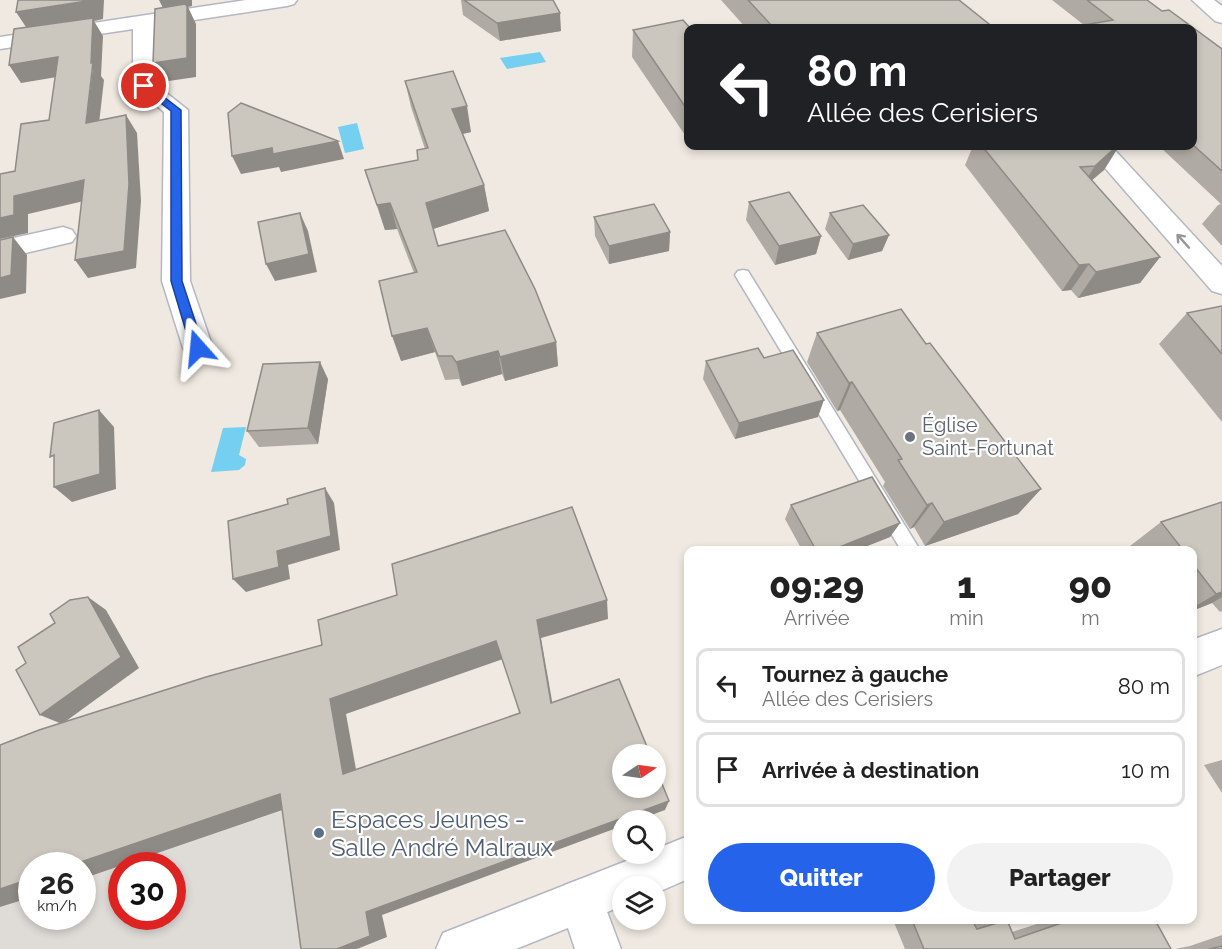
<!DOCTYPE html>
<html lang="fr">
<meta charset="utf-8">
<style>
:root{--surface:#fff;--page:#f2f2f2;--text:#222;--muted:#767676;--line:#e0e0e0;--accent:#2563eb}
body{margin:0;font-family:Raleway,sans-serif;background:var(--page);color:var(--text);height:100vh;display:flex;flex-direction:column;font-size:22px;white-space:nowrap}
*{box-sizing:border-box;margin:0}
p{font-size:20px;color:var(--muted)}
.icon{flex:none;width:33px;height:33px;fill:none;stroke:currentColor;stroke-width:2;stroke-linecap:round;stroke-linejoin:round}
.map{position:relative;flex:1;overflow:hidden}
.drawer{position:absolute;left:684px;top:546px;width:513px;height:378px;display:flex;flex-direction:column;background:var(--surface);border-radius:12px;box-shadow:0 3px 9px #0003}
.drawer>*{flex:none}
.top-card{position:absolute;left:684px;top:24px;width:513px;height:126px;border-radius:12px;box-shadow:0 3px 9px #0003;background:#202124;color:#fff;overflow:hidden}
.needle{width:39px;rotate:77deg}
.tools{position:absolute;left:612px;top:744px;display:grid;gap:12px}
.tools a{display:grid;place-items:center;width:54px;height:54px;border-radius:50%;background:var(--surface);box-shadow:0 3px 9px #0003;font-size:30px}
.speed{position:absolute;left:18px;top:852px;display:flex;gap:12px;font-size:30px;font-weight:700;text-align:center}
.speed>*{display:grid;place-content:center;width:78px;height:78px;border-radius:50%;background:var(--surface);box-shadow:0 3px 9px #0003;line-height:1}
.speed small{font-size:15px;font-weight:400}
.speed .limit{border:9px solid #d22;background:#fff;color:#111}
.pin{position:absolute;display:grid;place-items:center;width:51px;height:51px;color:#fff;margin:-26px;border:3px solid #fff;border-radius:50%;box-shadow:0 2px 6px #0007}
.me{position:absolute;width:66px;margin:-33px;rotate:342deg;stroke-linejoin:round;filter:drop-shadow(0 0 4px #0008)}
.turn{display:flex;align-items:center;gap:21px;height:126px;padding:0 24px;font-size:27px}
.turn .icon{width:78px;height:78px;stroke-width:2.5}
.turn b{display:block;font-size:42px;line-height:51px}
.eta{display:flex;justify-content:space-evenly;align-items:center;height:102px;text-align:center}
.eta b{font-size:36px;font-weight:800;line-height:42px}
.primary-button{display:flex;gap:12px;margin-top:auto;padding:12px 24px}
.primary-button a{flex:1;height:69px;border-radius:36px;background:var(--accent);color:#fff;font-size:24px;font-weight:800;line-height:69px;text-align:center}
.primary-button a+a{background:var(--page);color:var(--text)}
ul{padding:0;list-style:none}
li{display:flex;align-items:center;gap:18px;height:75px;margin:0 12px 9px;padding:0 12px;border:3px solid var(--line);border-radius:12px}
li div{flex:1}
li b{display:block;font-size:22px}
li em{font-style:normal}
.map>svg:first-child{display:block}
.plaza{fill:#dfdcd8;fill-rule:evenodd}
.water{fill:#75cff0}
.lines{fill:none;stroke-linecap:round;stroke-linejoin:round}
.lane-casing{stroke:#b4b7c1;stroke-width:3}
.street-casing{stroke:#b4b7c1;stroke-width:3}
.secondary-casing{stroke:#b4b7c1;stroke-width:3}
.lane{fill:#fff;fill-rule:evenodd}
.street{fill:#fff;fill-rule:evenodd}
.secondary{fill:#fff;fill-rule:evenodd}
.wall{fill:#afaba4}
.shaded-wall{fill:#8e8b86}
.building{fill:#cbc7bf;stroke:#8e8b86;stroke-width:1.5;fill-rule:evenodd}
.oneway{stroke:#969696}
.route{fill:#2563eb;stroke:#184099;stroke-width:1.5}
.worship-dot{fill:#6b7280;stroke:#fff;stroke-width:2}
.service-dot{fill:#5c6f8a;stroke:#fff;stroke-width:2}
.labels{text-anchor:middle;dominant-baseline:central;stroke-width:4.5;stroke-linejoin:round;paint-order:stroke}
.worship-label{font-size:20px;fill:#5b616d;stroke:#fff;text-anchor:start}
.near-service-label{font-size:24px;fill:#4e5e75;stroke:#fff;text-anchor:start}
</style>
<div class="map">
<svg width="1222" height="949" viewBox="0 0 1222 949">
<rect width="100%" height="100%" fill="#efe9e1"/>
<path class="plaza" d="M298,805L322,949H0V907L31,896L32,916H82L83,879ZM122,866H172V916H122Z"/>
<g class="water">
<polygon points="540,52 546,62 507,69 500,58"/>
<polygon points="357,123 364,149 345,153 338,127"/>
<polygon points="246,427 239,455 246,459 245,465 239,470 211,472 223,428"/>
</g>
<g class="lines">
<g class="lane-casing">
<polygon id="lane" points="743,270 748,271 920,550 901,550 735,275 738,271"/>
</g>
<g class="street-casing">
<g id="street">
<polygon points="246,0 297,0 294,4 287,6 155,26 155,84 188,110 190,281 213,348 208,356 198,359 188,356 183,348 162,281 164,112 133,86 133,29 0,49 0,37"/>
<polygon points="1192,0 1214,0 1222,6 1222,23 1215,21"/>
<polygon points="1086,146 1111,146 1222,266 1222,294 1212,291"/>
<polygon points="63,227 72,230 76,236 72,242 0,259 0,241"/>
<polygon points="581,879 597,885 621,949 575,949 559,901 565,885"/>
</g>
</g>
<g class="secondary-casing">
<g id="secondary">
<polygon points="1222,629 1222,665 1192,677 1192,640"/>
<polygon points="688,836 688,879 656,893 656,886 622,886 622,906 516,949 436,949 443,933 644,854 656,854 656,849"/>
</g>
</g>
<use href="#lane" class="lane"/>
<use href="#street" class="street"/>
<use href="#secondary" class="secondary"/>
</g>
<g class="wall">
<polygon points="461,0 553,0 561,31 500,41 463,15"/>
<polygon points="721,0 959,0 994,28 746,28"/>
<polygon points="1052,0 1147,0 1162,11 1169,10 1222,49 1222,246 1202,224 1218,205 1221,204 1159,146 1192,146 1192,28 1067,28 1084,25"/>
<polygon points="688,28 688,138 687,138 632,57 633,30"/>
<polygon points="405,81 471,132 463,134 484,185 489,211 433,229 438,246 556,342 558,366 505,381 502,374 462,386 459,379 445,380 435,352 401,361 414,273 397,229 385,230 365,170 418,160 425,149 411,107"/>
<polygon points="973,146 1119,146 1104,170 1091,181 1160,257 1140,283 1078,298 1071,290 1062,291 965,165"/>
<polygon points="749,202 821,236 816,254 775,265 746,220"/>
<polygon points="830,213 889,235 882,251 848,260 825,229"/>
<polygon points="594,217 670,232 669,251 609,264 595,236"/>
<polygon points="1222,306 1222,422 1159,344 1187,313"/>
<polygon points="817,333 926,344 1041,489 1018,514 925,546 914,527 910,529 883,486 885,482 840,410 837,411 807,362"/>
<polygon points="764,358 818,417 735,439 703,379 706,361"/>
<polygon points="328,379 318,444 259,447 247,431"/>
<polygon points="1222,502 1222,611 1220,612 1212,603 1192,611 1192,550 1133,550 1130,546 1161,522"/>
<polygon points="791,505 900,523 890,537 857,550 802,550 785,519"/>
<polygon points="1222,760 1222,793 1204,765"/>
<polygon points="893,920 972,920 975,924 983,921 1005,920 1012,932 1049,920 1155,920 1171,949 905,949"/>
<polygon points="1222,935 1222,949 1175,949 1190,946"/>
</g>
<g class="shaded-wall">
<polygon points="93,0 104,0 103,19 94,21 103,36 101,76 104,80 97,141 86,123 93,67 28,30 16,12"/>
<polygon points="159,0 192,0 192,6 188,7 196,24 196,77 162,82 153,63 164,10"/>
<polygon points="560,13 561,31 500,41 497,23"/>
<polygon points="58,57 69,75 21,83 9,65"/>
<polygon points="467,106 471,132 457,135 452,109"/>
<polygon points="126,115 137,133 141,201 136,268 88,278 75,260"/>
<polygon points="688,118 688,138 687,138"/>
<polygon points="338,141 344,159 281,172 279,167 241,174 232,156 272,148"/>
<polygon points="1117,146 1119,146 1104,170 1078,192 1095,166"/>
<polygon points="84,180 97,198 28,214 28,233 0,239 0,218 14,196"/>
<polygon points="484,185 489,211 433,229 426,203"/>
<polygon points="390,203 397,229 385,230 377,205"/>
<polygon points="300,213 308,231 317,272 275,281 266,264"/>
<polygon points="670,232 669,251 609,264 609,246"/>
<polygon points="889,235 882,251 848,260 853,244"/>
<polygon points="821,236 816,254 775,265 779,246"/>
<polygon points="13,237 27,255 26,293 0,299 0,278"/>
<polygon points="1160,257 1140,283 1078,298 1096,272"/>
<polygon points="1089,264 1071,290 1062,291 1079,265"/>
<polygon points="427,328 435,352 401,361 392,336"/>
<polygon points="556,342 558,366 505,381 500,357"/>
<polygon points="498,351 502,374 462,386 456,362"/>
<polygon points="320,362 328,379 318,444 308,428"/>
<polygon points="852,382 840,410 837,411 849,383"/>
<polygon points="824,400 818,417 735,439 739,423"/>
<polygon points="99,410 114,427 116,489 72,502 54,487"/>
<polygon points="325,488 334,503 340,550 288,565 290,579 246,592 233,579 277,551"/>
<polygon points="1041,489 1018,514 925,546 944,522"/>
<polygon points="932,503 914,527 910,529 927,505"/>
<polygon points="900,523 890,537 857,550 826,550"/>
<polygon points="1222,592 1222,597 1212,603 1192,611 1192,608 1216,594"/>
<polygon points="88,597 106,610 139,668 62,724 40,715"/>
<polygon points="607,600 608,619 541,638 555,718 551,703 537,620"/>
<polygon points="496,641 503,659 346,714 359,786 343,774 330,699"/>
<polygon points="280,794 300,804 82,879 82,866 69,866"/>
<polygon points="669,801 665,810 638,820 622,820 622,826 382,915 387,937 357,949 337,949 366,912"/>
<polygon points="32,878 32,897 0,907 0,889"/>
</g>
<g class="building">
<polygon points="18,0 93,0 16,12"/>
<polygon points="464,0 553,0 560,13 497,23"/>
<polygon points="748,0 959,0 994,28 755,28 771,25"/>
<polygon points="1087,0 1147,0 1162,11 1169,10 1222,49 1222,171 1192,144 1192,28 1067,28 1113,20"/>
<polygon points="185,4 187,6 187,58 153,63 155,9"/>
<polygon points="93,18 91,63 93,62 86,123 126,115 129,184 124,251 75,260 84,180 14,196 14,215 0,218 0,174 15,171 21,124 49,120 58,57 9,65 14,29"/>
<polygon points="683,20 690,28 688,28 688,111 633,30"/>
<polygon points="453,71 467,106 452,109 484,185 426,203 438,246 505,230 535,289 556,342 500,357 498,351 456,362 452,356 438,356 427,328 392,336 379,281 417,272 390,203 377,205 365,170 418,160 417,150 428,148 405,81"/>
<polygon points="241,103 338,141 273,154 272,148 232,156 228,113"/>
<polygon points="982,146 1117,146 1095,166 1080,167 1160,257 1096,272 1089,264 1079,265"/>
<polygon points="789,192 821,236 779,246 749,202"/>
<polygon points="654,204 670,232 609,246 594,217"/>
<polygon points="863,205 889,235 853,244 830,213"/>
<polygon points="300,213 309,254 266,264 258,222"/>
<polygon points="13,237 11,275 0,278 0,240"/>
<polygon points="1222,306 1222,354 1187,313"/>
<polygon points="901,309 926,344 930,343 1041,489 944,522 932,503 927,505 898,460 902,459 852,382 849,383 817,333"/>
<polygon points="758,348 764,358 793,350 824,400 739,423 706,361"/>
<polygon points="320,362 308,428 247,431 263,364"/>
<polygon points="99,410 100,474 54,487 54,455 50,457 54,423"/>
<polygon points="872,477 900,523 837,548 826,550 816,550 791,505"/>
<polygon points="325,488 331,536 277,551 279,567 233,579 228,521 288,504 287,499"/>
<polygon points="1222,502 1222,592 1216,594 1192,563 1192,550 1183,550 1161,522"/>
<path d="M572,507L607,600L537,620L551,703L619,679L650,754H622V788H656V769L669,801L366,912L370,936L337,949H301L280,794L69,866H32V878L0,889V745L39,730L206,677L322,645L318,620L397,595L392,564ZM496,641L520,713L343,774L330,699Z"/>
<polygon points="88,597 121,657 40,715 16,670 26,663 18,647 55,623 50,614 70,600"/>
<polygon points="912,920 972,920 977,929 1007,920 1015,939 1070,920 1155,920 1171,949 924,949"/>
<polygon points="1222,946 1222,949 1209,949"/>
</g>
<defs><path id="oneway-shaft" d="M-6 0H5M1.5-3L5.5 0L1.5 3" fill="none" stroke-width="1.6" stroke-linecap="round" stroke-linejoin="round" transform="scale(1.5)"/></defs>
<use class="oneway" href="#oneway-shaft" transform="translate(1183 241) rotate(-132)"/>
<polygon class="route" points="141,84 147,84 181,110 182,281 204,348 198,353 191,348 171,281 171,111 141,88"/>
<circle class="worship-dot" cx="910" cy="437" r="6"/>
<circle class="service-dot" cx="319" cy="833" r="6"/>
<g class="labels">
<g class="worship-label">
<text x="922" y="425">Église<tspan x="922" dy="23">Saint-Fortunat</tspan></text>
</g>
<g class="near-service-label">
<text x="331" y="819">Espaces Jeunes -<tspan x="331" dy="28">Salle André Malraux</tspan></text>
</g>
</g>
</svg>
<div class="tools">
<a><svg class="needle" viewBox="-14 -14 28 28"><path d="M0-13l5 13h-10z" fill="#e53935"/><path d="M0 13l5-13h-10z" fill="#767676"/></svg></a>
<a><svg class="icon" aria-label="search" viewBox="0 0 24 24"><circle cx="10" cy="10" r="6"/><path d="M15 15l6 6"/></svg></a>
<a><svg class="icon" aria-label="layers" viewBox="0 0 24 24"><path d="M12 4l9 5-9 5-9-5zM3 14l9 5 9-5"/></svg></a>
</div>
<div class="speed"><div>26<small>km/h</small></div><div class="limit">30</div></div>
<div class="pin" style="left:144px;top:86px;background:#d93025"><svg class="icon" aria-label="arrive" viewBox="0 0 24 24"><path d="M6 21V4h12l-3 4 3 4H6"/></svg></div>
<svg class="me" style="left:198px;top:348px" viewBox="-20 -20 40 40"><path d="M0-17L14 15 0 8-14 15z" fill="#2563eb" stroke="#fff" stroke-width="4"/></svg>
<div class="top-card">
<div class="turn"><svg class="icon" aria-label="left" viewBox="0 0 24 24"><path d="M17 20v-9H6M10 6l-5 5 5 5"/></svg><div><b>80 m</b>Allée des Cerisiers</div></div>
</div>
<section class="drawer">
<div class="eta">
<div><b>09:29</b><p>Arrivée</p></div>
<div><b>1</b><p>min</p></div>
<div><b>90</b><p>m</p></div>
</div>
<ul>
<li><svg class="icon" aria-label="left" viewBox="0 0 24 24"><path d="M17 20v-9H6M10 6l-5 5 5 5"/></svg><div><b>Tournez à gauche</b><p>Allée des Cerisiers</p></div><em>80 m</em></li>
<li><svg class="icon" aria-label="arrive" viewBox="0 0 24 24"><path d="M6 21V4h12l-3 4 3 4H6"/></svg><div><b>Arrivée à destination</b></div><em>10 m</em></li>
</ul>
<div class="primary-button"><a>Quitter</a><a>Partager</a></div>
</section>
</div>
